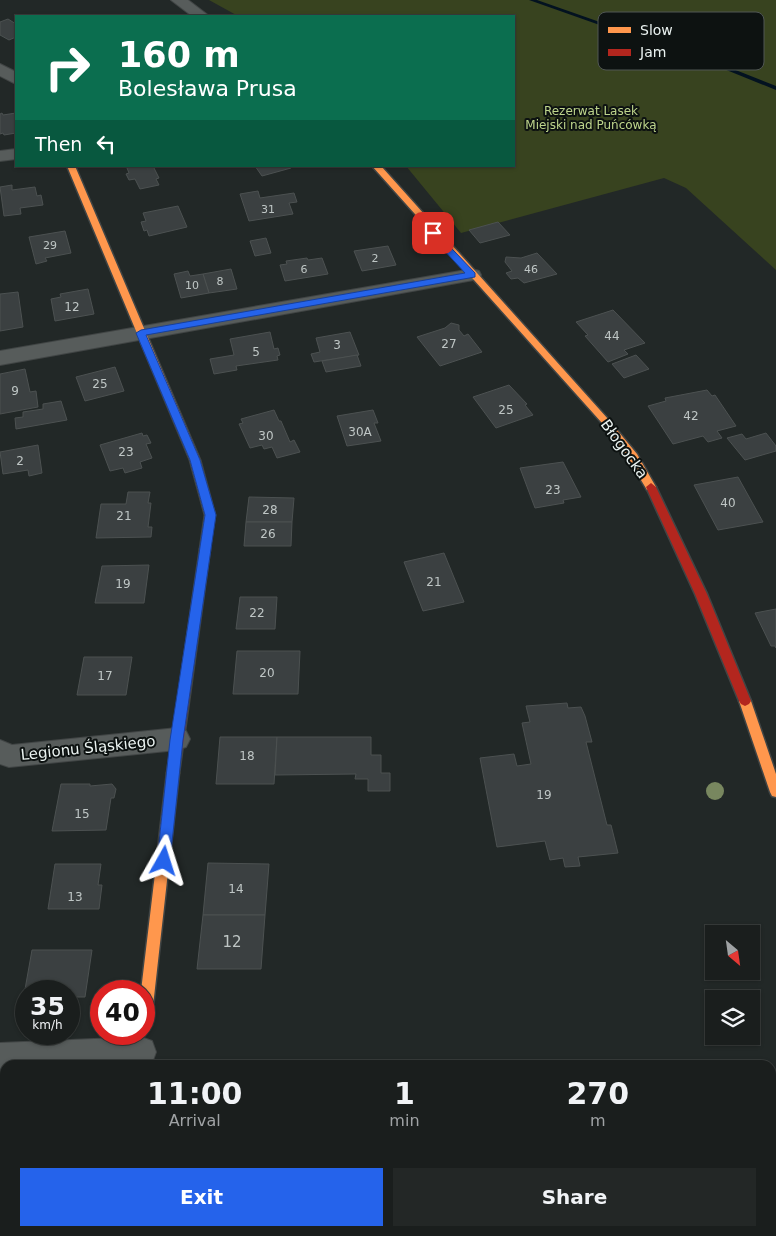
<!DOCTYPE html>
<meta charset="utf-8">
<style>
:root{--surface:#1a1e1d;--page:#232726;--text:#f1f3f6;--muted:#9fa2a4;--line:#383c3b;--accent:#2563eb}
body{margin:0;font-family:"DejaVu Sans",sans-serif;background:var(--page);color:var(--text);height:100vh;display:flex;flex-direction:column;font-size:19px;white-space:nowrap}
*{box-sizing:border-box;margin:0}
p{font-size:16px;color:var(--muted)}
.icon{flex:none;width:28px;height:28px;fill:none;stroke:currentColor;stroke-width:2;stroke-linecap:round;stroke-linejoin:round}
.map{position:relative;flex:1;overflow:hidden}
.drawer{position:absolute;left:0px;top:1060px;width:776px;height:176px;display:flex;flex-direction:column;background:var(--surface);border-radius:15px 15px 0 0;box-shadow:0 1px 4px #0004,0 0 0 1px var(--line)}
.drawer>*{flex:none}
.hud{position:absolute;left:15px;top:15px;width:500px;height:152px;border-radius:0px;box-shadow:0 1px 4px #0004,0 0 0 1px var(--line);background:#0b6e4f;color:#fff;overflow:hidden}
.needle{width:32px;rotate:151deg}
.tools{position:absolute;left:705px;top:925px;display:grid;gap:10px}
.tools a{display:grid;place-items:center;width:55px;height:55px;border-radius:0px;background:var(--surface);box-shadow:0 1px 4px #0004,0 0 0 1px var(--line);font-size:25px}
.speed{position:absolute;left:15px;top:980px;display:flex;gap:10px;font-size:25px;font-weight:700;text-align:center}
.speed>*{display:grid;place-content:center;width:65px;height:65px;border-radius:50%;background:var(--surface);box-shadow:0 1px 4px #0004,0 0 0 1px var(--line);line-height:1}
.speed small{font-size:12px;font-weight:400}
.speed .limit{border:8px solid #d22;background:#fff;color:#111}
.pin{position:absolute;display:grid;place-items:center;width:42px;height:42px;color:#fff;margin:-21px;border-radius:10px;box-shadow:0 2px 8px #0006}
.me{position:absolute;width:55px;margin:-28px;rotate:6deg;stroke-linejoin:round;filter:drop-shadow(0 0 4px #0008)}
.turn{display:flex;align-items:center;gap:18px;height:105px;padding:0 20px;font-size:22px}
.turn .icon{width:65px;height:65px;stroke-width:2.5}
.turn b{display:block;font-size:35px;line-height:42px}
.then{display:flex;align-items:center;height:48px;padding:0 20px;background:#0003;gap:10px;font-size:19px}
.eta{display:flex;justify-content:space-evenly;align-items:center;height:85px;text-align:center}
.eta b{font-size:30px;font-weight:700;line-height:35px}
.button{display:flex;gap:10px;margin-top:auto;padding:10px 20px}
.button a{flex:1;height:58px;border-radius:0px;background:var(--accent);color:#fff;font-size:20px;font-weight:700;line-height:58px;text-align:center}
.button a+a{background:var(--page);color:var(--text)}
.map>svg:first-child{display:block}
.green{fill:#38431f}
.lines{fill:none;stroke-linecap:round;stroke-linejoin:round}
.stream{fill:#031220;fill-rule:evenodd}
.building{fill:#3b4041;stroke:#4c5151}
.lane-casing{stroke:#414545;stroke-width:3}
.street-casing{stroke:#414545;stroke-width:2}
.slow-casing{stroke:#414545;stroke-width:3}
.jam-casing{stroke:#414545;stroke-width:3}
.lane{fill:#575c5b;fill-rule:evenodd}
.street{fill:#575c5b;fill-rule:evenodd}
.slow{fill:#ff974d;fill-rule:evenodd}
.jam{fill:#b3261e;fill-rule:evenodd}
.tree{fill:#78875f}
.route{fill:#2563eb;stroke:#184099}
.labels{text-anchor:middle;dominant-baseline:central;stroke-width:4;stroke-linejoin:round;paint-order:stroke}
.far-number-label{font-size:11px;fill:#bfc6c5}
.far-park-label{font-size:12px;fill:#bed58c;stroke:#0d1211}
.number-label{font-size:12px;fill:#bfc6c5}
.street-label{font-size:15px;fill:#ebf3f1;stroke:#0d1211}
.near-number-label{font-size:15px;fill:#bfc6c5}
.key{fill:#0d1211;stroke:#505654;stroke-width:1}
.key-label{font-size:14px;fill:#ebf3f1}
</style>
<div class="map">
<svg width="776" height="1236" viewBox="0 0 776 1236">
<rect width="100%" height="100%" fill="#222827"/>
<polygon class="green" points="209,0 776,0 776,270 686,188 664,178 461,233 406,166 514,166 514,16 238,16"/>
<g class="lines">
<polygon class="stream" points="529,0 537,0 728,67 776,86 776,90 724,69"/>
</g>
<g class="building">
<polygon points="8,19 16,24 16,37 9,40 0,35 0,22"/>
<polygon points="2,113 3,115 16,113 16,133 4,135 3,133 0,134 0,114"/>
<polygon points="134,166 153,166 159,178 156,179 159,185 140,189 135,179 129,180 126,174 129,173 127,168"/>
<polygon points="255,166 290,166 291,168 262,176"/>
<polygon points="12,185 12,190 35,187 37,196 41,195 43,205 20,208 21,214 4,216 0,187"/>
<polygon points="258,191 260,198 294,193 297,202 289,203 293,214 249,221 240,194"/>
<polygon points="178,206 187,227 149,236 147,230 144,231 141,222 146,221 143,213"/>
<polygon points="498,222 510,235 480,243 469,230"/>
<polygon points="65,231 71,253 45,258 47,261 36,264 29,237"/>
<polygon points="266,238 271,253 255,256 250,241"/>
<polygon points="388,246 396,265 362,271 354,251"/>
<polygon points="537,253 557,274 524,283 518,278 511,279 506,273 512,271 505,262 506,257 521,258"/>
<polygon points="307,258 308,260 322,258 328,274 285,281 280,265 287,264 286,261"/>
<polygon points="231,269 237,289 209,293 203,274"/>
<polygon points="188,271 190,276 203,274 209,293 181,298 174,274"/>
<polygon points="88,289 94,314 55,321 51,299 61,297 60,294"/>
<polygon points="18,292 23,327 0,331 0,294"/>
<polygon points="613,310 645,343 624,350 628,354 608,362 585,336 588,335 576,322"/>
<polygon points="451,323 459,325 459,330 464,336 468,334 482,352 440,366 417,337 445,328"/>
<polygon points="270,332 274,349 278,348 280,355 277,356 278,360 236,366 237,370 214,374 210,359 234,355 230,339"/>
<polygon points="350,332 359,355 314,362 311,354 320,352 316,338"/>
<polygon points="357,355 361,366 326,372 322,361"/>
<polygon points="636,355 649,369 624,378 612,364"/>
<polygon points="115,367 124,391 85,401 76,377"/>
<polygon points="25,369 30,392 36,391 38,407 0,414 0,374"/>
<polygon points="509,385 527,404 525,405 533,415 496,428 473,397"/>
<polygon points="707,390 712,396 715,395 736,426 717,431 722,438 708,442 703,436 673,444 648,406 666,401 665,398"/>
<polygon points="61,401 67,420 16,429 15,418 23,417 23,412 43,409 43,404"/>
<polygon points="274,410 279,421 281,421 290,442 294,440 300,452 277,458 272,447 264,449 262,445 250,448 239,424 243,423 241,419"/>
<polygon points="373,410 378,423 374,423 381,441 347,446 337,416"/>
<polygon points="142,433 143,436 147,435 151,443 146,444 152,458 140,462 142,468 125,473 123,468 110,471 100,445"/>
<polygon points="766,433 776,446 776,451 745,460 727,438 742,434 746,439"/>
<polygon points="38,445 42,473 29,476 28,470 3,474 0,452"/>
<polygon points="563,462 581,497 563,500 564,503 535,508 520,468"/>
<polygon points="738,477 763,522 718,530 694,485"/>
<polygon points="128,492 150,492 148,503 151,503 148,527 152,527 151,537 96,538 101,504 126,504"/>
<polygon points="249,497 294,498 292,522 246,522"/>
<polygon points="246,522 292,522 291,546 244,546"/>
<polygon points="444,553 464,602 423,611 404,562"/>
<polygon points="149,565 144,603 95,603 102,566"/>
<polygon points="240,597 277,597 275,629 236,629"/>
<polygon points="776,609 776,648 775,646 771,646 755,613"/>
<polygon points="237,651 300,651 298,694 233,694"/>
<polygon points="84,657 132,657 126,695 77,695"/>
<polygon points="567,703 568,708 581,707 585,716 592,742 586,742 607,825 611,825 618,853 578,857 580,866 565,867 563,858 550,860 545,841 497,847 480,758 514,754 517,766 531,764 522,723 530,722 526,706"/>
<polygon points="220,737 277,737 274,784 216,784"/>
<polygon points="277,737 371,737 371,755 381,755 381,773 390,773 390,791 368,791 368,779 355,779 356,774 275,775"/>
<polygon points="61,784 90,784 90,786 112,784 116,789 114,798 111,798 106,830 52,831"/>
<polygon points="208,863 269,864 265,915 203,915"/>
<polygon points="55,864 101,864 98,885 102,885 99,909 48,909"/>
<polygon points="203,915 265,915 261,969 197,969"/>
<polygon points="32,950 92,950 85,997 69,997 69,991 26,991 26,995 24,995"/>
<polygon points="5,1092 5,1144 0,1144 0,1120"/>
<polygon points="0,1201 5,1201 4,1236 0,1236"/>
<polygon points="569,1231 624,1231 625,1236 569,1236"/>
<polygon points="654,1231 720,1231 720,1236 655,1236"/>
</g>
<g class="lines">
<g class="lane-casing">
<polygon id="lane" points="516,1231 533,1231 535,1236 518,1236"/>
</g>
<g class="street-casing">
<g id="street">
<polygon points="171,0 188,0 209,16 192,16"/>
<polygon points="0,64 16,72 16,84 0,76"/>
<polygon points="16,149 16,159 0,161 0,151"/>
<polygon points="472,269 479,271 481,275 479,279 0,365 0,351"/>
<polygon points="177,728 186,731 190,739 186,747 177,750 9,767 0,764 0,740 12,745"/>
<polygon points="141,1037 152,1041 156,1052 152,1063 146,1065 5,1065 5,1073 0,1073 0,1043"/>
<polygon points="103,1231 135,1231 134,1236 102,1236"/>
</g>
</g>
<g class="slow-casing">
<g id="slow">
<polygon points="67,166 75,166 200,460 215,515 209,552 201,552 200,549 205,515 190,460"/>
<polygon points="372,166 381,166 608,419 637,454 656,487 655,490 647,490 629,460 602,423"/>
<polygon points="745,696 749,698 751,701 776,774 776,797 772,796 770,792 739,701 741,698"/>
<polygon points="173,768 177,769 179,773 151,1024 149,1029 144,1031 144,991 141,991 167,773 169,769"/>
</g>
</g>
<g class="jam-casing">
<g id="jam">
<polygon points="651,483 656,487 707,594 751,701 749,704 745,706 741,704 739,701 695,594 646,487"/>
<polygon points="205,545 210,549 179,773 177,777 173,778 169,777 167,773 200,549"/>
</g>
</g>
<use href="#lane" class="lane"/>
<use href="#street" class="street"/>
<use href="#slow" class="slow"/>
<use href="#jam" class="jam"/>
</g>
<circle class="tree" cx="715" cy="791" r="9"/>
<polygon class="route" points="433,231 436,232 475,273 475,277 146,335 200,460 216,515 183,740 170,861 168,865 164,867 159,865 157,861 170,740 205,515 190,460 136,333 141,330 465,273 430,235 428,233"/>
<g class="labels">
<g class="far-number-label">
<text x="268" y="209">31</text>
<text x="50" y="245">29</text>
<text x="375" y="258">2</text>
<text x="304" y="269">6</text>
<text x="531" y="269">46</text>
<text x="220" y="281">8</text>
<text x="192" y="285">10</text>
</g>
<g class="far-park-label">
<text x="591" y="111">Rezerwat Lasek<tspan x="591" dy="14">Miejski nad Puńcówką</tspan></text>
</g>
<g class="number-label">
<text x="72" y="307">12</text>
<text x="612" y="336">44</text>
<text x="449" y="344">27</text>
<text x="337" y="345">3</text>
<text x="256" y="352">5</text>
<text x="100" y="384">25</text>
<text x="15" y="391">9</text>
<text x="506" y="410">25</text>
<text x="691" y="416">42</text>
<text x="360" y="432">30A</text>
<text x="266" y="436">30</text>
<text x="126" y="452">23</text>
<text x="20" y="461">2</text>
<text x="553" y="490">23</text>
<text x="728" y="503">40</text>
<text x="270" y="510">28</text>
<text x="124" y="516">21</text>
<text x="268" y="534">26</text>
<text x="434" y="582">21</text>
<text x="123" y="584">19</text>
<text x="257" y="613">22</text>
<text x="267" y="673">20</text>
<text x="105" y="676">17</text>
<text x="247" y="756">18</text>
<text x="544" y="795">19</text>
<text x="82" y="814">15</text>
<text x="236" y="889">14</text>
<text x="75" y="897">13</text>
</g>
<g class="street-label">
<text transform="translate(624 449) rotate(54)">Błogocka</text>
<text transform="translate(88 748) rotate(-6)">Legionu Śląskiego</text>
</g>
<g class="near-number-label">
<text x="232" y="942">12</text>
</g>
</g>
<rect x="598" y="12" width="166" height="58" rx="8" class="key"/>
<rect x="608" y="27" width="23" height="6" fill="#ff974d"/>
<rect x="608" y="49" width="23" height="7" fill="#b3261e"/>
<g class="key-label">
<text x="640" y="35">Slow</text>
<text x="640" y="57">Jam</text>
</g>
</svg>
<div class="tools">
<a><svg class="needle" viewBox="-14 -14 28 28"><path d="M0-13l5 13h-10z" fill="#e53935"/><path d="M0 13l5-13h-10z" fill="#9fa2a4"/></svg></a>
<a><svg class="icon" aria-label="layers" viewBox="0 0 24 24"><path d="M12 4l9 5-9 5-9-5zM3 14l9 5 9-5"/></svg></a>
</div>
<div class="speed"><div>35<small>km/h</small></div><div class="limit">40</div></div>
<div class="pin" style="left:433px;top:233px;background:#d93025"><svg class="icon" aria-label="arrive" viewBox="0 0 24 24"><path d="M6 21V4h12l-3 4 3 4H6"/></svg></div>
<svg class="me" style="left:164px;top:861px" viewBox="-20 -20 40 40"><path d="M0-17L14 15 0 8-14 15z" fill="#2563eb" stroke="#fff" stroke-width="4"/></svg>
<div class="hud">
<div class="turn"><svg class="icon" aria-label="right" viewBox="0 0 24 24"><path d="M7 20v-9h11M14 6l5 5-5 5"/></svg><div><b>160 m</b>Bolesława Prusa</div></div>
<div class="then">Then<svg class="icon" aria-label="left" viewBox="0 0 24 24"><path d="M17 20v-9H6M10 6l-5 5 5 5"/></svg></div>
</div>
<section class="drawer">
<div class="eta">
<div><b>11:00</b><p>Arrival</p></div>
<div><b>1</b><p>min</p></div>
<div><b>270</b><p>m</p></div>
</div>
<div class="button"><a>Exit</a><a>Share</a></div>
</section>
</div>
